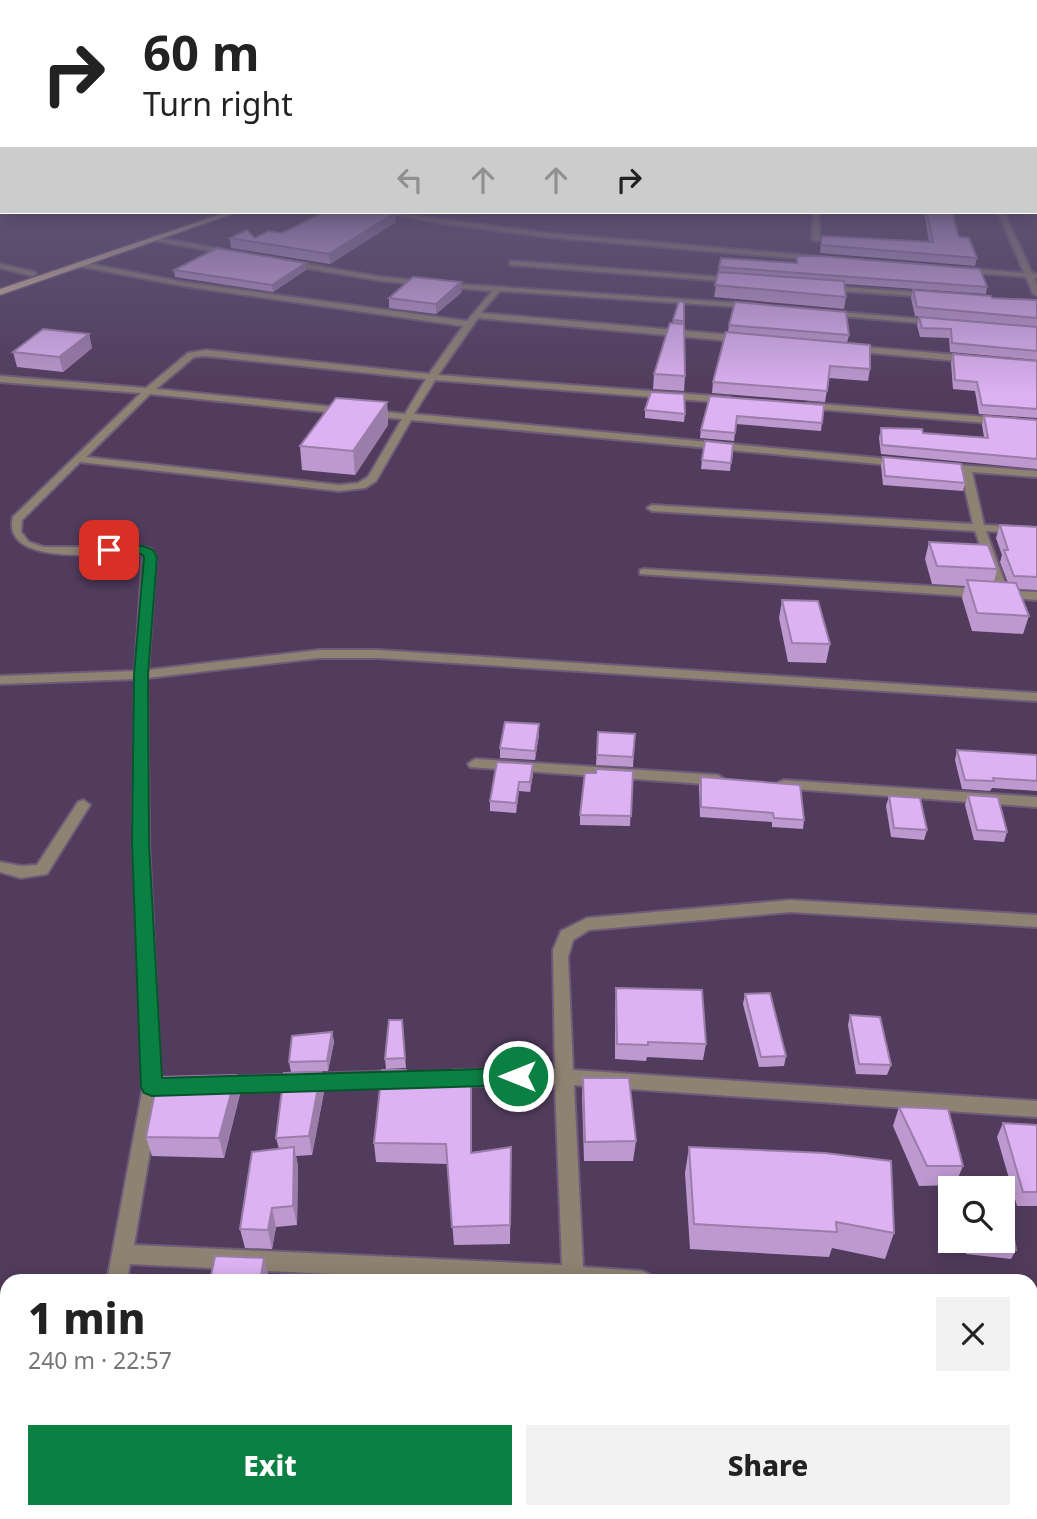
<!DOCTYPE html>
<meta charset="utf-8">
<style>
:root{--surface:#fff;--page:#f2f2f2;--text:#222;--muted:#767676;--accent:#0b8043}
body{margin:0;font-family:"Noto Sans",sans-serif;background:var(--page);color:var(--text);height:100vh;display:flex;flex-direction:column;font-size:26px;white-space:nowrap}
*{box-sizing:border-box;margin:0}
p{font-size:23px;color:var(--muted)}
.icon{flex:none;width:38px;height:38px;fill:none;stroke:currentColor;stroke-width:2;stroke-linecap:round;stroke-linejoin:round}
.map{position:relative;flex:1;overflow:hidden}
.panel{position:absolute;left:0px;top:1274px;width:1038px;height:245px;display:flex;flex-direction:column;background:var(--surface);border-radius:21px 21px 0 0;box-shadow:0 4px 18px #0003}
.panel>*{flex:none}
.banner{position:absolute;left:0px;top:0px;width:1038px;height:214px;box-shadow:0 4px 18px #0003;background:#fff;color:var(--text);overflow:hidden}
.buttons{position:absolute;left:938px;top:1176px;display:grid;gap:14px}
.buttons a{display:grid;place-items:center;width:77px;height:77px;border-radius:0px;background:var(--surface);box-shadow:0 4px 18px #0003;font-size:35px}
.pin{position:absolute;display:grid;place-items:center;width:60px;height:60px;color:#fff;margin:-30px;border-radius:14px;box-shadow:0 4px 10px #0006}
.me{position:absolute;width:77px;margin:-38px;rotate:270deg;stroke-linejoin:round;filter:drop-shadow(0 0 5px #0008)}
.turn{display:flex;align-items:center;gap:24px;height:147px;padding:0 28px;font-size:32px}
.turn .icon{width:91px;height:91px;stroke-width:2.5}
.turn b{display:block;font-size:49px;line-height:60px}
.lanes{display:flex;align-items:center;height:66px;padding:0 28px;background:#0003;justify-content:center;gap:35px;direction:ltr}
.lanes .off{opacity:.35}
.round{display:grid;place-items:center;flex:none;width:74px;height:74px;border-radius:0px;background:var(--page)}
.summary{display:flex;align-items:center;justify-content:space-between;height:119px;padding:0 28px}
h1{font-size:42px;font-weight:800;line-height:52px}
.cta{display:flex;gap:14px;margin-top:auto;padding:14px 28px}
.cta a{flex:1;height:80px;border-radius:0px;background:var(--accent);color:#fff;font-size:28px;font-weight:800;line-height:80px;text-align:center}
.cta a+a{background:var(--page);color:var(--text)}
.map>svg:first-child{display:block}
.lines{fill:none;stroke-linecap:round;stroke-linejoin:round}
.street-casing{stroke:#6f5b79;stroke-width:4}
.primary-casing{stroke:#6f5b79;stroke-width:3}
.street{fill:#8e8272;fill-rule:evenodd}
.primary{fill:#d3bb9b;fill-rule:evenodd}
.wall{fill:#be99d0}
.shaded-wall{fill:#9b7da9}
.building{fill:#ddb2f2;stroke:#9b7da9;stroke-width:2}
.route{fill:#0b8043;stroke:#07532c;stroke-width:2}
</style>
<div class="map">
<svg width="1037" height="1519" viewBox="0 0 1037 1519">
<rect width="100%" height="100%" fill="#523c5d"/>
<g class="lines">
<g class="street-casing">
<g id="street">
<polygon points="384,212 546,233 814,256 818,258 814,260 546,237 440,223"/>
<polygon points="813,212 819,212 820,239 816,241 812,239"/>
<polygon points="998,212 1004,212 1032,273 1037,274 1037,278 1034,278 1037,285 1037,296 1033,294 1026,277 963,272 959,270 963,268 1024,273"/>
<polygon points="154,237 232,251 236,253 232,255 152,240"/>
<polygon points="289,261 382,277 425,281 429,283 425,285 382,281 286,265 286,261"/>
<polygon points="513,261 735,278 739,280 735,282 510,265 510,261"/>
<path d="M81,262L183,282L467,321L492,291L445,287H442V283L753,304L757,306L756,308L500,291L481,313L743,336L747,339L743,342L478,318L438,375L729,397L734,400L729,403L435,380L414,414L900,460L905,463L900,466L411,420L376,481L365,488L339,491L80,462L22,520L21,532L29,542L44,547H143L152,550L156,557L148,670L319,650H378L1037,693V701L378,658H319L147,678L149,843L161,1087L134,1245L562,1265L555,1085L453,1086L447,1083L444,1078L447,1073L453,1070L555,1069L553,950L561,931L587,918L791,900L1037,915V927L791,912L589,930L573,940L568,957L573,1070L1037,1101V1117L574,1085L583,1267L642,1271L649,1274L652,1281H471L130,1264L127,1281H107L143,1087L133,843L135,679L0,684V676L135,671L143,554C117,551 0,570 13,517L141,393L0,382V376L146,388L188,353L206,350L429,374L463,326L183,286L78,266L77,264ZM206,356L426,379L405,414L369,410L364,413L369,416L402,419L368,477L358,483L339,485L86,457L150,394L345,414L350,411L345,408L156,389L194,357Z"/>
<polygon points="0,264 35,272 36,274 32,276 0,268"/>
<polygon points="828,286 930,293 934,295 930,297 825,290 824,288"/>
<polygon points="829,311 934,320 938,322 934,324 826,315 826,311"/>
<polygon points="854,346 969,356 973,359 969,362 851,351 851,347"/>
<polygon points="808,403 1037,421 1037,427 805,408 803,406"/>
<polygon points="944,464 1037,471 1037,477 972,472 984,525 1037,528 1037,534 986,531 1008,591 1037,592 1037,600 999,597 975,531 652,511 647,508 652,505 973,524 961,471 940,469 940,465"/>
<polygon points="644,569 980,589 986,593 980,597 640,574 640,570"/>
<polygon points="475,759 718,775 725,780 718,785 470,767 468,764"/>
<polygon points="784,780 1037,797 1037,807 779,788 777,785 779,782"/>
<polygon points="83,800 90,805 47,874 21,878 0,872 0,862 21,866 37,865 78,802"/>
<polygon points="397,1071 403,1074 406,1079 403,1084 397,1087 222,1093 216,1090 213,1085 216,1080 222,1077"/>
<rect x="1031" y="1300" width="6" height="20"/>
<polygon points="0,1437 7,1439 7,1463 0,1461"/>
<polygon points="644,1512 767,1512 770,1519 647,1519"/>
</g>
</g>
<g class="primary-casing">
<polygon id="primary" points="227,212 238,212 0,295 0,289"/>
</g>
<use href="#street" class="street"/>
<use href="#primary" class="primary"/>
</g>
<g class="wall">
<polygon points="1036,182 1037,182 1037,214 1012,213 1011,212 1036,212"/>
<polygon points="924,212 952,212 959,237 977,258 975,266 820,253 822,236 929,242"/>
<polygon points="396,222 330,264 231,248 230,238 255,238 282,233"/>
<polygon points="797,256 987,287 986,294 845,284 846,297 844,309 714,297 719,267 796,263"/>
<polygon points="306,263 306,270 273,292 175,277 174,270"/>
<polygon points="913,290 992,298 1037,300 1037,360 950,352 949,338 920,337 917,325 919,317 992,323 915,316 911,298"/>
<polygon points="462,292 436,314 389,308 389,298"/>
<polygon points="684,302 685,376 684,391 653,389 654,374 673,323 673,320"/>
<polygon points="729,325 849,335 847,343 870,369 868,381 829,378 825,402 712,393 713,382 728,332"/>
<polygon points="89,334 92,348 63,372 17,367 13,352"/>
<polygon points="953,354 1037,361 1037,418 979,414 975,391 953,389 951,363"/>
<polygon points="710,396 824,405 821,431 736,424 734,441 700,438 701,430"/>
<polygon points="387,402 388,425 355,475 302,470 300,446"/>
<polygon points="645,410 685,414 684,422 645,418"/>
<polygon points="984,416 1037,420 1037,469 881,454 879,438 881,428 923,433 984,437 982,425"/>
<polygon points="733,444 730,471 701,469 702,460"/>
<polygon points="883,457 965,483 963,491 883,485 881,465"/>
<polygon points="1000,525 1037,527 1037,590 1018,589 1029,616 1023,634 972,631 962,598 965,586 932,584 925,559 929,542 997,569 994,582 1008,583 1000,562 1002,555 996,538"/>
<polygon points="782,600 830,644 826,663 788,662 779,618"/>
<polygon points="598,732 635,734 633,767 596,765"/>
<polygon points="539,734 535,760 500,758 500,748"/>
<polygon points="957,750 1037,755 1037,791 992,788 990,791 962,789 955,760"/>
<polygon points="497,762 533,774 530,792 519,791 516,813 490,811 490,801"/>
<polygon points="633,771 630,826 580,825 580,815"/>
<polygon points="701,777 804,820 803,829 772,827 772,822 700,817 699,786"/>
<polygon points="968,795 1007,832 1004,842 974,840 965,805"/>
<polygon points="889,796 927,830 924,840 891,837 886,806"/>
<polygon points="616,988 706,1044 703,1060 647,1057 646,1061 615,1059 615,1004"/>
<polygon points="745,994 786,1056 784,1066 759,1067 743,1004"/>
<polygon points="850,1015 891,1065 887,1075 856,1074 848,1025"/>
<polygon points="402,1020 406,1068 386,1069 385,1059"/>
<polygon points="332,1032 334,1042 328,1071 291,1072 289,1062"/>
<polygon points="321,1072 324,1092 312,1155 296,1156 298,1166 297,1225 276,1227 272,1249 245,1248 240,1229 279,1149 276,1138"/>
<polygon points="471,1073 472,1152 511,1147 510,1244 454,1245 447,1164 376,1162 374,1143 406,1075"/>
<polygon points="236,1075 240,1094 224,1158 152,1156 146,1137"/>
<polygon points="583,1078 636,1141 633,1161 584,1161 582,1097"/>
<polygon points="899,1107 963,1166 955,1185 919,1186 893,1126"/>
<polygon points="1003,1123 1037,1125 1037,1206 1017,1206 997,1137"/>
<polygon points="689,1147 894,1233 885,1259 832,1248 829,1257 690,1249 685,1173"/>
<polygon points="964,1241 1003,1241 1016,1250 1011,1259 966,1254"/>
<polygon points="1031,1324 1037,1325 1037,1421 1031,1420"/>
</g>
<g class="shaded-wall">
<polygon points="396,212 396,222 330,264 329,254"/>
<polygon points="306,263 306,270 273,292 272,285"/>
<polygon points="461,282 462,292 436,314 436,304"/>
<polygon points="89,334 92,348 63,372 59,357"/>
<polygon points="387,402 388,425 355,475 353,451"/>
<polygon points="539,724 539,734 535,760 535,751"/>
<polygon points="533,764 533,774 530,792 530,782"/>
<polygon points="519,782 519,791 516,813 516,803"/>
<polygon points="332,1032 334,1042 328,1071 327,1061"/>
<polygon points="321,1072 324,1092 312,1155 309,1136"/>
<polygon points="471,1073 472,1093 472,1172 471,1153"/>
<polygon points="236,1075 240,1094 224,1158 219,1138"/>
<polygon points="294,1147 298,1166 297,1225 293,1206"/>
<polygon points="272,1208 276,1227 272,1249 268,1230"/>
<polygon points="264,1258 268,1274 267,1281 260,1281"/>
</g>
<g class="building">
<rect x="1036" y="182" width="1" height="25"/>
<polygon points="324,212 396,212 329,254 230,238 247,230 255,238 268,231 282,233"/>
<polygon points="927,212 952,212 959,237 969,238 977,258 821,245 822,236 933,242"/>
<polygon points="217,248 306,263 272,285 174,270"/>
<polygon points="797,256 820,256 980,269 987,287 719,267 721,258 797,263"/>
<polygon points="718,272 844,281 846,297 715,285"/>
<polygon points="413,277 461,282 436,304 389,298"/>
<polygon points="913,290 991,296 992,298 1037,300 1037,318 917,307"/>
<polygon points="679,301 684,302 684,321 673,320"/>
<polygon points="735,302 846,312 849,335 729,325"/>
<polygon points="919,317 1037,327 1037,351 952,343 951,329 922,328"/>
<polygon points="670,323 684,324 685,376 654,374"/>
<polygon points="43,329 89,334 59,357 13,352"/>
<polygon points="726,332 870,345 870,369 830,366 827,391 713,382"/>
<polygon points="953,354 1037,361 1037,409 982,405 977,382 955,380"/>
<polygon points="651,392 684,394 685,414 645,410"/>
<polygon points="710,396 824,405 822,423 737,416 735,433 701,430"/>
<polygon points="336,398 387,402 353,451 300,446"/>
<polygon points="984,416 1037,420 1037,459 882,445 881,428 922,429 923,433 988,438"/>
<polygon points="705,441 733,444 731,463 702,460"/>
<polygon points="883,457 961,464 965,483 885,476"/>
<polygon points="1000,525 1037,527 1037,577 1014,576 1004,550 1008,550"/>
<polygon points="929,542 988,545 997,569 937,566"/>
<polygon points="967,580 1016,583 1029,616 977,613"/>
<polygon points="782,600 818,601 830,644 792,643"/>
<polygon points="505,722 539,724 535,751 500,748"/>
<polygon points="598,732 635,734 633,757 597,755"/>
<polygon points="957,750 1037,755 1037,781 993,778 994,781 965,780"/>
<polygon points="497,762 533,764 530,782 519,782 516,803 490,801"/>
<polygon points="596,769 633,771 631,816 580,815 585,773 596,773"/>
<polygon points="701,777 800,785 804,820 774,818 773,813 701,807"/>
<polygon points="968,795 998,797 1007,832 977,830"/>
<polygon points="889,796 920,798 927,830 894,828"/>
<polygon points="616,988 702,990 706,1044 648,1042 648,1045 617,1044"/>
<polygon points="770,993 786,1056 761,1057 745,994"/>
<polygon points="850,1015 880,1017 891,1065 859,1064"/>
<polygon points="389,1020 402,1020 405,1058 385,1059"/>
<polygon points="332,1032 327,1061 289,1062 292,1036"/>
<polygon points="382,1070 406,1070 406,1075 471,1073 471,1153 511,1147 510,1225 452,1227 446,1144 374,1143"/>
<polygon points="321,1072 309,1136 276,1138 284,1073"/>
<polygon points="236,1075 219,1138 146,1137 158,1077"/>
<polygon points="583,1078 629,1078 636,1141 585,1142"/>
<polygon points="899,1107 948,1109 963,1166 927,1166"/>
<polygon points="1003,1123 1037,1125 1037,1192 1023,1192"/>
<polygon points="294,1147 293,1206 272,1208 268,1230 240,1229 252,1152"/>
<polygon points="689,1147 825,1153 891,1161 894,1233 836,1222 837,1232 694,1224"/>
<polygon points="1003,1197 1007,1198 1016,1250 970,1244 969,1241 1003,1241"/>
<polygon points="215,1256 264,1258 260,1281 210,1281"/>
<polygon points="592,1276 626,1281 591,1281"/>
<polygon points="1031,1324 1037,1325 1037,1403 1031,1402"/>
</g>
<linearGradient id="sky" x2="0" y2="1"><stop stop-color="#2d2133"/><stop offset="0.46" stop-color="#605678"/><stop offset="1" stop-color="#605678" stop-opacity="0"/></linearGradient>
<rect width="1037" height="395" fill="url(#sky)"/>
<polygon class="route" points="109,546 143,546 153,550 157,557 148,675 149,844 162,1078 518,1068 525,1070 528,1076 525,1083 518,1085 152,1096 144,1093 141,1087 132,844 134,675 144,557 141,554 105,552 103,550"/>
</svg>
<div class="buttons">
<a><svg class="icon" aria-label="search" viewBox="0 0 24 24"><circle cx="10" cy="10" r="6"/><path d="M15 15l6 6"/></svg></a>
</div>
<div class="pin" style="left:109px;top:550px;background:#d93025"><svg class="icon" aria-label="arrive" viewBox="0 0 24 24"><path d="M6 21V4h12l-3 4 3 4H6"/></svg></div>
<svg class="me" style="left:518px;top:1076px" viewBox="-20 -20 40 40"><circle r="17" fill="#0b8043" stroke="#fff" stroke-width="3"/><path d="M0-11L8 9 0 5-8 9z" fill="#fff"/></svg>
<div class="banner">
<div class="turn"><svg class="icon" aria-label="right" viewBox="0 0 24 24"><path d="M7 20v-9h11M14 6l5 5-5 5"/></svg><div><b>60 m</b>Turn right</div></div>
<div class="lanes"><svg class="icon off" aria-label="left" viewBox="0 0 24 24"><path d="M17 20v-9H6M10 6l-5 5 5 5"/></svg><svg class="icon off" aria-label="ahead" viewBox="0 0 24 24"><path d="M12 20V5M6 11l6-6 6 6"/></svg><svg class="icon off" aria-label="ahead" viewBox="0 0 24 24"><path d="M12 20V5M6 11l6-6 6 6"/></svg><svg class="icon" aria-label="right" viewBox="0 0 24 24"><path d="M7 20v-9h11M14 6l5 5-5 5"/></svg></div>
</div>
<section class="panel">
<div class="summary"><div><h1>1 min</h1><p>240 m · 22:57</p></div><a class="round"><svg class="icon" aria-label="close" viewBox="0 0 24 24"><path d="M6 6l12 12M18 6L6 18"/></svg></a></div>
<div class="cta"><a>Exit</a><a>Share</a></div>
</section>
</div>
